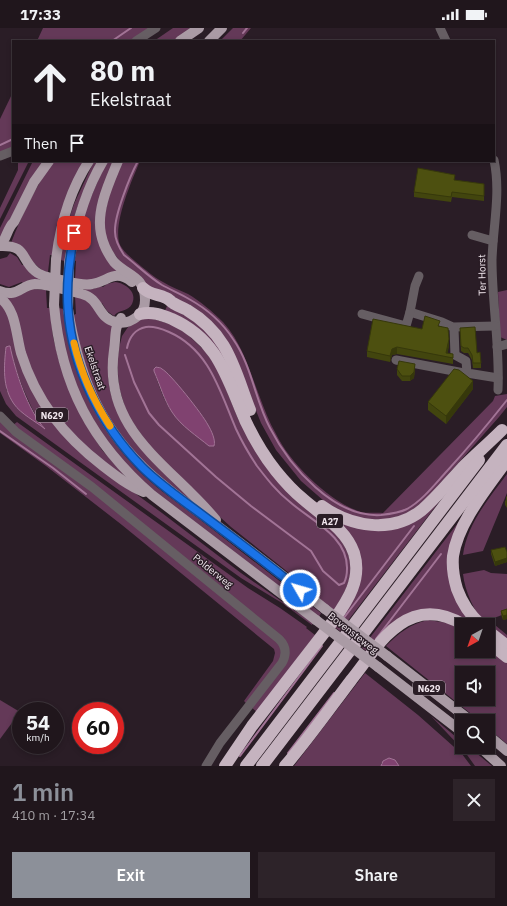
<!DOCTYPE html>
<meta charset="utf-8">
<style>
:root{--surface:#20161c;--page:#2d2329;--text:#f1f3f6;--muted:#a29fa3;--line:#3d353b;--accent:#8c9099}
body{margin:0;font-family:"IBM Plex Sans",sans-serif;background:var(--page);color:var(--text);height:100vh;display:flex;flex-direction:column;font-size:15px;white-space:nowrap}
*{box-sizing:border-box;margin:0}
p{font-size:13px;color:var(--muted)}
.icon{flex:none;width:22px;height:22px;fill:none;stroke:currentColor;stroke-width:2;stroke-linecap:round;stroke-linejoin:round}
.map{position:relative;height:738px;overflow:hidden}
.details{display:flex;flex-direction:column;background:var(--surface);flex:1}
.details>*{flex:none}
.guide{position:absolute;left:12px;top:12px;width:483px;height:122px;border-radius:0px;box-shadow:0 2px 6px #0003,0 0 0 1px var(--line);background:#20161c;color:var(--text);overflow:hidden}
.needle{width:26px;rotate:220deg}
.tools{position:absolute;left:455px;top:590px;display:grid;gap:8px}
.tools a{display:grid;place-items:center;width:40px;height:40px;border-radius:0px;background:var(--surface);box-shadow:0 2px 6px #0003,0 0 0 1px var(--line);font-size:20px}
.speed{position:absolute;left:12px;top:674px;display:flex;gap:8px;font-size:20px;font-weight:700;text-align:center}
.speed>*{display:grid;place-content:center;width:52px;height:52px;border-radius:50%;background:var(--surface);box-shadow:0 2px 6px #0003,0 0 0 1px var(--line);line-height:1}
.speed small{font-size:10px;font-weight:400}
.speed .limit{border:6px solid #d22;background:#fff;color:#111}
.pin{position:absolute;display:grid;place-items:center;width:34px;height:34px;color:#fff;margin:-17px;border-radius:8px;box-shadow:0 2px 6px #0006}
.me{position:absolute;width:44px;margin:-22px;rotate:308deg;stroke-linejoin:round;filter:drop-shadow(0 0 3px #0008)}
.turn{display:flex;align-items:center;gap:14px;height:84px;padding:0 12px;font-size:18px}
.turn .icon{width:52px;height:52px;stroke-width:2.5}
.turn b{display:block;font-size:28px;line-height:34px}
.then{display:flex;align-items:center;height:38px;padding:0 12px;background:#0003;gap:8px;font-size:15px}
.round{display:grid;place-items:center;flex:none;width:42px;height:42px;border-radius:0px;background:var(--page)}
.head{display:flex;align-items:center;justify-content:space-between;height:68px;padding:0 12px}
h1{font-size:24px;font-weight:600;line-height:30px;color:var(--accent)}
.cta{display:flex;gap:8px;margin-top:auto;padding:8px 12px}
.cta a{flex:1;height:46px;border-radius:0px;background:var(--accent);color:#fff;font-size:16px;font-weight:600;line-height:46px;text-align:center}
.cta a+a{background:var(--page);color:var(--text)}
.status{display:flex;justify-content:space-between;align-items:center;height:28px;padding:0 20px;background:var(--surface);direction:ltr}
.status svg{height:11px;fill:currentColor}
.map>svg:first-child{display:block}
.green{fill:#643958;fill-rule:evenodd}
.water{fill:#804270;stroke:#a27496}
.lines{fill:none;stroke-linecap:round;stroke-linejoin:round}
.stream{stroke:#a27496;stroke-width:2}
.minor{stroke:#665e63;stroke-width:9}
.major{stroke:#aa9ba5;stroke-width:10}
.highway{stroke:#c5b3bf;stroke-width:12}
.major-bridge{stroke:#aa9ba5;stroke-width:10}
.wall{fill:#42450e}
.shaded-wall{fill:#36380b}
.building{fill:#4d5010;stroke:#36380b}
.route-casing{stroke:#114b97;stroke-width:10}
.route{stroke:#1a73e8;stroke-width:7}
.slow{stroke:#f59e0b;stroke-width:7}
.labels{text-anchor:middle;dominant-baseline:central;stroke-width:3;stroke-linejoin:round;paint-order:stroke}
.shield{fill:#2a1d26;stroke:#b5aab2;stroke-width:1}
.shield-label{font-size:9px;font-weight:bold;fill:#f1e7ee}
.street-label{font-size:10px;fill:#f1e7ee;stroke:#2a1d26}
</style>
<div class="status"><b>17:33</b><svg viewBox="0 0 49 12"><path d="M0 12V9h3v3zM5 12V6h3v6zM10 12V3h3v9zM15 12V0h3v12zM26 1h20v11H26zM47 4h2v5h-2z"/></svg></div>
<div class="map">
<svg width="507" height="738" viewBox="0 0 507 738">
<rect width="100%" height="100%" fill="#2a1d26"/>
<g class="green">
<polygon points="43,0 150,0 131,13 37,13"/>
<polygon points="173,0 191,0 176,13 154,13"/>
<polygon points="233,0 251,0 240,13 220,13"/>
<polygon points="13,64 13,120 0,125 0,91"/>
<polygon points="18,133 29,133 0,191 0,180 18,142"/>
<polygon points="33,133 43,133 29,155 0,211 0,200"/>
<path d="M52,133H84L58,197L52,227H50L48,244L43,243L11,215C22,186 36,160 52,133Z"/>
<path d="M94,133H98C81,165 69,197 65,233L60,232L68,194L74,176Z"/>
<polygon points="108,133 115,133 98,197 124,246 92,253 75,251 76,233 73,232 85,183 103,141"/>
<path d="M119,133H140C132,152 112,197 120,217C124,224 130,229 136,234C145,241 153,249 163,254C171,259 180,262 188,266C200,273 213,284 223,294C242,315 249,341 259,367C264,380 269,394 276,406C290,435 328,472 358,483C365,486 375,484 383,485L493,373L495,368L507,366V379L499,389L423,475L404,487L383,492L358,490L339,483L324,473L301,453L276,422L261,395L231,320L155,264L122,236L107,216L103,194L114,145Z"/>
<polygon points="10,225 17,229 22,237 25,237 31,246 39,250 39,253 23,256 22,254 9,259 0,256 0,231 7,229"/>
<path d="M115,254C125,255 138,264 132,276C128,284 119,281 114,288L107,283L102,275H100L84,263L85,260L93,261L101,258L103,259L107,256Z"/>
<polygon points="32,261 46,262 47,280 50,280 53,309 60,337 83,392 102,422 125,448 87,423 42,368 3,268"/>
<polygon points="507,262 507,312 500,309 498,264"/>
<path d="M75,268L87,272L114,298C109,324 104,349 114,375L205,482L180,466L134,425L106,387L85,341L73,287L76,286Z"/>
<path d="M0,275L6,281L37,367L106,444L162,485L241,545L313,595L312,597L282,575L241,550L16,388L6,376L0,363ZM10,319C16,347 28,374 42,399L14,376L6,361Z"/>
<polygon points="167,278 188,289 204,301 218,317 260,411 278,438 311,472 378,500 445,466 340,603 333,598 344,584 357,527 267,427 226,339 164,285"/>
<path d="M58,280L64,281C70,342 95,398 138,442C160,464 187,481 211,500C248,529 285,557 321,585L319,589L155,464L121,432L100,403L78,364L64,320Z"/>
<path d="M147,289L173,297L187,306L205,323L218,341L239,393L339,509C359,539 351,554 334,582L320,572L284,541L231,499L198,469L158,430L127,386L119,359L117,333L120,316L122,308L128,299L141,291ZM154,343L169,347C179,359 218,403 214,418C200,408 182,399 172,384C163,372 159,357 154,343Z"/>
<polygon points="0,391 57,435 281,615 283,629 247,676 244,673 273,633 275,625 274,621 122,497 46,438 0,405"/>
<polygon points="17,394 248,560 280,580 307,599 306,600 315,607 257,684 251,679 288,623 13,397"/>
<path d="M507,446V465L483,523L463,527C467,496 489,470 507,446Z"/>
<polygon points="464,487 451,517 469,595 418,585 368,624 362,620"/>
<path d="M484,542L491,545L507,546V585L489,592L507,607V614L488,599V597H486C474,583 465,564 463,546Z"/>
<path d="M428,592L448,595L462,602V623H488V620L507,635V716L488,700V693H480L386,618C399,605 410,596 428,592ZM462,645H488V671H462Z"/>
<polygon points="365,645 418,687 462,726 471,738 399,738 399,737 381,735 381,738 294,738"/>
<polygon points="0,672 20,684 0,711"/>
<polygon points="431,688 462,714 462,719 469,719 492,738 475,738 465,724"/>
</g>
<g class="water">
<path d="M9,318H10C15,343 28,383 45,401C35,393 21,386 14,376C2,359 4,338 6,319Z"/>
<path d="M156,339C159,340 160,339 162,341C170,345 203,387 208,397C211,402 216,412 214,418H209C197,408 181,398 172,384C164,372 160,357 154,343V341Z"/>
<polygon points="389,730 395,732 399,738 381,738 383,733"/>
</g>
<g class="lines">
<g class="stream">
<polyline points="243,5 247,0"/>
<polyline points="112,13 131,0"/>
<polyline points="236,13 237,12"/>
<polyline points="0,117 13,111"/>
<path d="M138,133C130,148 114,188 115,204C115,212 120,221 124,227C137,237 149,249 162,257C171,262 181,266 189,271C207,281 222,294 233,311C252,338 255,372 270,400C290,439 334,490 381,487C390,486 399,485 407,481C423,472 435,456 447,443C468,420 488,396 507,372"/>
<path d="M125,327L134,354L149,385L159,397L216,449L251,478L311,523L323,543L339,557L344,555C346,551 347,546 347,541C348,508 310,492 290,474C277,464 267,451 257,438C249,426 242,414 236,401C220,364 210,322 169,304C162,301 154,298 146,299C135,301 129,310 127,320"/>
<polyline points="0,403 53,440 86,466"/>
<polyline points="343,591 414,498"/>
<polyline points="376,611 441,526"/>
<polyline points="288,725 334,665"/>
<polyline points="240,728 322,618"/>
</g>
<g class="minor">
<polyline points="440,0 446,13"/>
<polyline points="136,13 156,0"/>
<polyline points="0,128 13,123"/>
<path d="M494,132C501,165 493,198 492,232C492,275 500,319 498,362"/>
<polyline points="472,207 493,213"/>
<polyline points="419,248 415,258 410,284 442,294 453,299 495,298"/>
<polyline points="362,286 406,298 410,284"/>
<polyline points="454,300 455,327 466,333 467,345 498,350"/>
<polyline points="497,319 507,316"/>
<polyline points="396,332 464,345"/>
<path d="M0,388L16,404L92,459L279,611C286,618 287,626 282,635L220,715L206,738"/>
</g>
<g class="major">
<polyline points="180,13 199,0"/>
<polyline points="209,13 222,0"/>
<path d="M0,217C7,211 7,200 14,194L34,154L49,133"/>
<path d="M0,218C27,217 20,230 35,243C41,249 53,250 61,252C71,254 82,258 92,256C108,254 114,240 132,254"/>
<path d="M56,232C60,198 70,162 89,133"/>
<path d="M69,235C75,199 84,165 103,133"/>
<path d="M0,263C17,270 21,257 35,256C46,256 71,263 82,266C101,271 97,290 116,294C124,296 132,293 138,288C143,284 145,278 145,272C145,248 127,248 114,234C108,226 103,216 101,206C96,182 109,155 118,133"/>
<path d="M0,270C16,281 16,307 21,325C36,373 64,408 103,438C116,448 129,458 144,464"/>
<path d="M54,277C61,357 92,415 152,467L316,592"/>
<path d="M68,281C78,344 97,394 143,439C166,462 194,480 219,499C255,526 290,553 325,581"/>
<path d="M121,290C114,299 116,310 114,322C102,404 172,438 216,492"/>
<polyline points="387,628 471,693"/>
<polyline points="378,639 462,704"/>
<polyline points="488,707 507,723"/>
<polyline points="480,719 501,738"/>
</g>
<g class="highway">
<path d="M143,260C150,267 158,266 166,270C169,271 171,274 173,275C178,278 183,280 187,282C229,307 234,341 250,382"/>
<path d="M140,286C152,283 162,287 172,291C219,312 227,351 246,394C254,411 264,428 276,443C284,453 293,463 303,471C321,487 346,501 354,525C362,551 348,572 334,592L252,698L225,738"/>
<path d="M322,478C351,499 392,506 422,482C437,469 449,454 462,440C475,427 489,415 502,402"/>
<path d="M481,597C470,587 462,575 457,561C454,551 452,539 453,528C458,494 488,459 507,432"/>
<polyline points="488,603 507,618"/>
<polyline points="488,614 507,629"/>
<polyline points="246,738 479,432"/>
<polyline points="262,738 507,417"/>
<path d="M285,738C309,710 330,680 352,651C370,629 386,599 414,589C431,583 449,588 464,597"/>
</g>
<g class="major-bridge">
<polyline points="54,277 56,232"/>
<polyline points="68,281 69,235"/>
<polyline points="325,581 387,628"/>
<polyline points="316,592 378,639"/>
</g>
</g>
<g class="wall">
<polygon points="455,152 484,156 484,173 452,169 451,174 414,169 414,164"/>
<polygon points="460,300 477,325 481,335 481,340 473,340 472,332 468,325 464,325 461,323"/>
<polygon points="422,301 449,318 447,325 453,326 453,336 397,326 392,327 390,334 367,329 367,323"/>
<polygon points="397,341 415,342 414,350 410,353 402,353 397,347"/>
<polygon points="473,361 446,396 428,382 428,374"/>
<polygon points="507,468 507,480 505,477 505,473 506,472 506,469"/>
<polygon points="491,522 507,524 507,534 495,538 491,526"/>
<polygon points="507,581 507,591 503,592 501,586 501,583"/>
</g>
<g class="shaded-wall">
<polygon points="449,311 449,318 447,329 446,325"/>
<polygon points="397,319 397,326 392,327 390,334 390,328 392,321"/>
<polygon points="415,336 414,350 410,353 410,348"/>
<polygon points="473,353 473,361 446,396 446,388"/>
<polygon points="507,530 507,534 495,538 495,534"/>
<polygon points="507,587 507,591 503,592 503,588"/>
</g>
<g class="building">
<polygon points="418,140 455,147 454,152 484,156 484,168 452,164 451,169 414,164"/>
<polygon points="425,288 440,293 438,298 448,300 449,311 446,325 453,326 453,330 397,319 392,321 390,328 367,323 373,291 422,301"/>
<polygon points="475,299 477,325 480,324 481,335 473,335 472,327 468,320 464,320 461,318 460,300"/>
<polygon points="399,333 415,336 414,344 410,348 402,348 397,341"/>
<polygon points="454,341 459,342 473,353 446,388 428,374"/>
<polygon points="505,519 507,524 507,530 495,534 491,522"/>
<polygon points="507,581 507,587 503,588 501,583"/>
</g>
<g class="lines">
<g class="route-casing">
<path id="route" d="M74,205C70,230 66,255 68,281C72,340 101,397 142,439C162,459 187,475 209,492C240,515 270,538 300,562"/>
</g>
<use href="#route" class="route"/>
<path class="slow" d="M74,315C81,345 93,372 110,398"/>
</g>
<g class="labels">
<g class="shield">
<rect x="36" y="380" width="32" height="14" rx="3"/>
<rect x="317" y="486" width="26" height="14" rx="3"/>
<rect x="413" y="653" width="32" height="14" rx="3"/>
</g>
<g class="shield-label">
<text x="52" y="387">N629</text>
<text x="330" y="493">A27</text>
<text x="429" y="660">N629</text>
</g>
<g class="street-label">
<text transform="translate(482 247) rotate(-91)">Ter Horst</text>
<text transform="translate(95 340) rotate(71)">Ekelstraat</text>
<text transform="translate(213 543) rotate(39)">Polderweg</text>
<text transform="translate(353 605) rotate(38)">Bovensteweg</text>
</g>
</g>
</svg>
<div class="tools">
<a><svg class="needle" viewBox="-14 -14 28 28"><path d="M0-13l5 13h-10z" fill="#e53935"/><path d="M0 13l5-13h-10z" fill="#a29fa3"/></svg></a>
<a><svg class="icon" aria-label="sound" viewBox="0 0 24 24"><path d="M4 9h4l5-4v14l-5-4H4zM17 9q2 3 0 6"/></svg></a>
<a><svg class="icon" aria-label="search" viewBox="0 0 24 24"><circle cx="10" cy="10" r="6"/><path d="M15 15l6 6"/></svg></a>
</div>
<div class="speed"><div>54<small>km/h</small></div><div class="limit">60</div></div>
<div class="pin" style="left:74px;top:205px;background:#d93025"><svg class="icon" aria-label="arrive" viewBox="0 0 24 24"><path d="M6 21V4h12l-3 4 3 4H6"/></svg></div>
<svg class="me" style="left:300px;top:562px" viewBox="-20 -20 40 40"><circle r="17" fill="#1a73e8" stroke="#fff" stroke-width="3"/><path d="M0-11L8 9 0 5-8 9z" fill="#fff"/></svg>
<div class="guide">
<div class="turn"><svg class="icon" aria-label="ahead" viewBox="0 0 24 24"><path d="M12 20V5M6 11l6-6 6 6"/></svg><div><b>80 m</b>Ekelstraat</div></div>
<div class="then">Then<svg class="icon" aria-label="arrive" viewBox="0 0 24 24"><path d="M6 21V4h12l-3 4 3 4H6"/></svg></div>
</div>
</div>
<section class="details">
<div class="head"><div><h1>1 min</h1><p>410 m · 17:34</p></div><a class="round"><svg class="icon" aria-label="close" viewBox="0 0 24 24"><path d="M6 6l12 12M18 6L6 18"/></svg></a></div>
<div class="cta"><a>Exit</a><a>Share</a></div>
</section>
